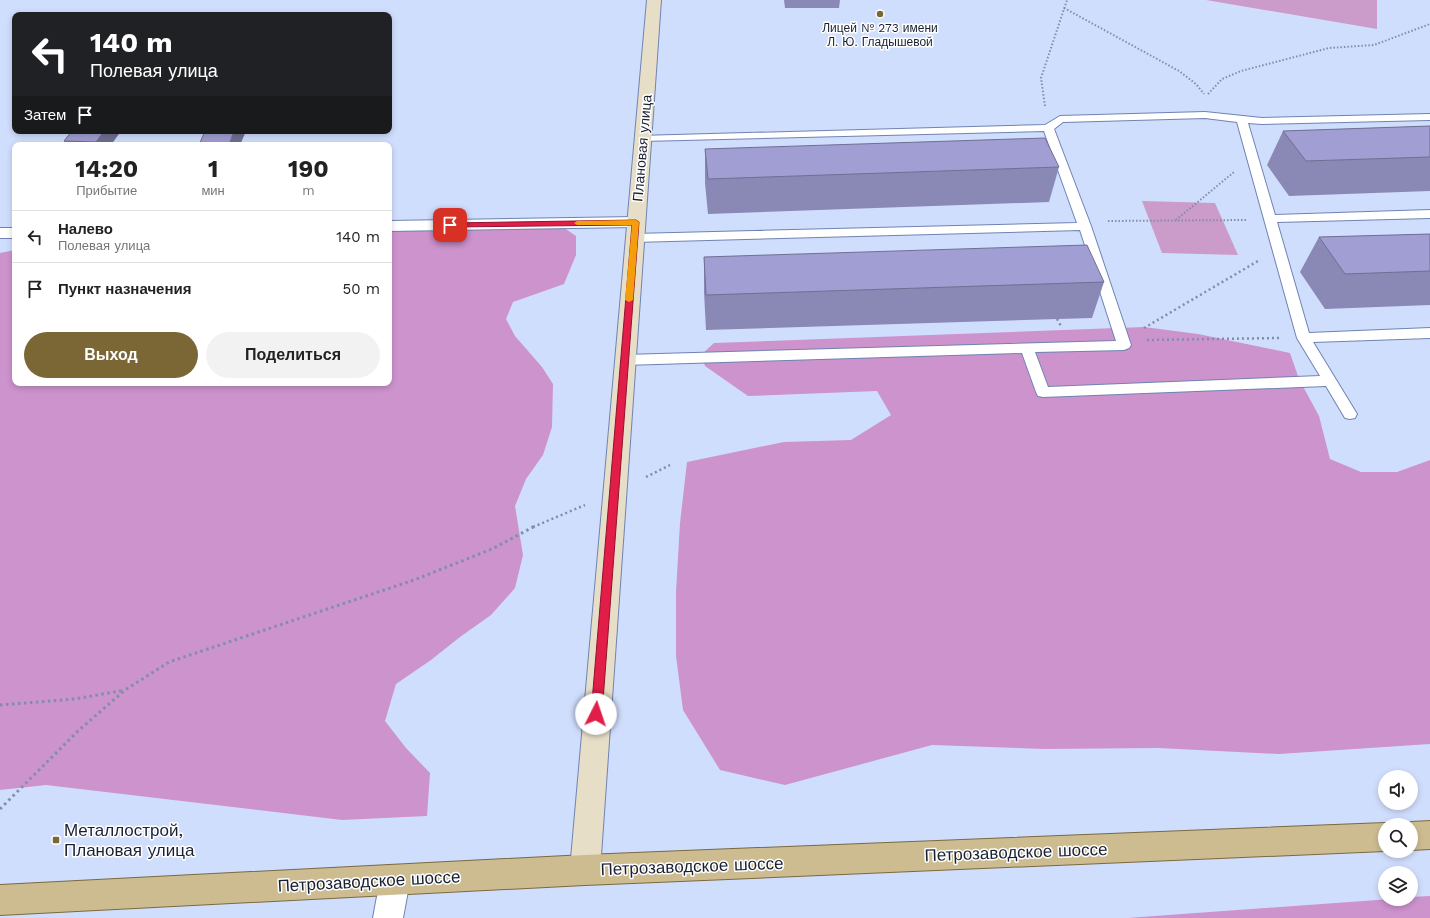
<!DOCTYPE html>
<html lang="ru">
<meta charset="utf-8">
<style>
:root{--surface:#fff;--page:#f2f2f2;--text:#222;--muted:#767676;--line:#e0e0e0;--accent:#7b6635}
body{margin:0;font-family:"Work Sans",sans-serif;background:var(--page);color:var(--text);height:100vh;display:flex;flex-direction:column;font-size:15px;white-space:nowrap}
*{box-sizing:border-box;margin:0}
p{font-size:13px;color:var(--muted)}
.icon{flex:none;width:22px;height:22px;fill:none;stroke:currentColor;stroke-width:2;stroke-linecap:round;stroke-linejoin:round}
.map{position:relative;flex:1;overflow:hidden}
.drawer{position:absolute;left:12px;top:142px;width:380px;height:244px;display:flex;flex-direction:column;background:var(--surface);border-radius:8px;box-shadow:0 2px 6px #0003}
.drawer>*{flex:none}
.banner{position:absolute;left:12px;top:12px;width:380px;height:122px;border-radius:8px;box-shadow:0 2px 6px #0003;background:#202124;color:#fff;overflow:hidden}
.tools{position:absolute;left:1378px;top:770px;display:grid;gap:8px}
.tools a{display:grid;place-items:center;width:40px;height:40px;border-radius:50%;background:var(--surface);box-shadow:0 2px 6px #0003;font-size:20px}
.pin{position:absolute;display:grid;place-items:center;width:34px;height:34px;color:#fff;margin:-17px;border-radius:8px;box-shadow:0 2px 6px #0006}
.me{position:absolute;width:44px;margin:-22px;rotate:4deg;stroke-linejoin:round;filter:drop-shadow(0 0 3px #0008)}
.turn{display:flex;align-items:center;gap:14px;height:84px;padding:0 12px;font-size:18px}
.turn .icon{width:52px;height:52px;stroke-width:2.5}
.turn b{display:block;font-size:28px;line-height:34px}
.then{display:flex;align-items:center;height:38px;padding:0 12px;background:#0003;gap:8px;font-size:15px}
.eta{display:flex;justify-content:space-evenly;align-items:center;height:68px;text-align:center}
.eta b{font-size:24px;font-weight:700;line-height:28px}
.action{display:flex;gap:8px;margin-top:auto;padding:8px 12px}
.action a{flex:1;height:46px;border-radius:24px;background:var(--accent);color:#fff;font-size:16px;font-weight:700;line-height:46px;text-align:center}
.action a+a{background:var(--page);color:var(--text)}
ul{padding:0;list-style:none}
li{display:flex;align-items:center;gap:12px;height:52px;padding:0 12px;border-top:1px solid var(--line)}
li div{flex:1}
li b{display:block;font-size:15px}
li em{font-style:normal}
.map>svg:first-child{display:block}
.green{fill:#cb9bca}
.forest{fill:#cd93cd}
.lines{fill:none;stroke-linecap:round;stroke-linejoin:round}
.lane-casing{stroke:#6f83b2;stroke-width:2}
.street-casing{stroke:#6f83b2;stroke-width:2}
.secondary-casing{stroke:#6f83b2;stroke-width:2}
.primary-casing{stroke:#7a6940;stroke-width:2}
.path-far2{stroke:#828da7;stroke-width:2;stroke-dasharray:1.5 2;stroke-linecap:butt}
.path-far1{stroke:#828da7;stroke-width:2.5;stroke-dasharray:2 3;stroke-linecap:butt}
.path{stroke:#828da7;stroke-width:3;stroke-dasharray:2.5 3.5;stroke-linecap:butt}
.lane{fill:#fff;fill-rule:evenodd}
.street{fill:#fff;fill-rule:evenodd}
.secondary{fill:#e7dec8;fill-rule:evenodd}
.primary{fill:#cebc91;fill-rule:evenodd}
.wall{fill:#8a88b5}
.shaded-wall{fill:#706f93}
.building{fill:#a09ed2;stroke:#706f93}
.route{fill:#e11d48;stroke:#92132f}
.slow{fill:#f59e0b}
.poi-dot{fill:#7b6635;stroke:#fff;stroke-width:1.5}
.labels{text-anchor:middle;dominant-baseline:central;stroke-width:3;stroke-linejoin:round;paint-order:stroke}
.far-poi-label{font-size:12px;fill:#182032;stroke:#fff}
.street-label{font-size:14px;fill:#182032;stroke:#fff}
.near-poi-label{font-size:17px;fill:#182032;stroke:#fff;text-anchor:start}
.near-street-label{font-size:17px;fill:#182032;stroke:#fff}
</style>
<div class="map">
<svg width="1430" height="918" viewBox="0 0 1430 918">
<rect width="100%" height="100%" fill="#d0defd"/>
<g class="green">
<polygon points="1206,0 1377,0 1377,29"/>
<polygon points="1142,201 1215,203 1238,255 1162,253"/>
</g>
<g class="forest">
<polygon points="560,225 576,236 576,255 564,284 513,302 506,319 515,336 542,367 553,384 552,427 543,455 526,479 515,506 523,555 515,588 491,615 460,637 431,660 396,684 385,721 406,748 430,773 427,816 342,820 46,785 0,790 0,253 15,250 15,383 389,383 389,230"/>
<polygon points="1144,327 1198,334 1290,353 1299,379 1319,416 1330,459 1361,472 1397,472 1430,460 1430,744 1279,754 1158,748 1044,749 932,745 785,785 720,770 683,710 676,656 676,592 680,523 687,462 784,442 851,440 891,415 877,391 748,396 705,366 701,355 714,343"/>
<polygon points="1430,896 1430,918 1127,918 1391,899 1411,899 1411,897"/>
</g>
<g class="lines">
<g class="lane-casing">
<path id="lane" d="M1205,112L1262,118L1430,114V120L1262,124L1248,123L1275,215L1430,210V218L1277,222L1309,333L1430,328V338L1313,342L1357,414L1355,418L1350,419L1345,418L1326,386L1043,397L1038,396L1036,392L1022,353L624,365L619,363L617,360L619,357L624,355L1116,341L1080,230L634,242L630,241L628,238L630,235L634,234L1077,223L1044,131L643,141L638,138L639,136L1045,125L1060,116ZM1205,118L1237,122L1297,338L1320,376L1048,387L1035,352L1124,350L1129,348L1131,345L1091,226L1054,129L1063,122Z"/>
</g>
<g class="street-casing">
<g id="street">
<polygon points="636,217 642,218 645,222 642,226 636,227 389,231 389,221"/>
<rect x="0" y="228" width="15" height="10"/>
<polygon points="395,865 406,869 410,880 403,918 373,918 380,880 384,869"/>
</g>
</g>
<g class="secondary-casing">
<polygon id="secondary" points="647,0 661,0 600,870 595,880 585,885 575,880 570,870"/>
</g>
<g class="primary-casing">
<g id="primary">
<polygon points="1430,821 1430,849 1411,850 1411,825 1403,825 1411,822"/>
<polygon points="1385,823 1391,825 1385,825 1385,851 585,885 0,915 0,885 585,855"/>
</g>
</g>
<g class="path-far2">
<polyline points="1064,8 1179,71 1196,84 1204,94"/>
<polyline points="1208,94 1222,79 1241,71 1329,48 1374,45 1430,24"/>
<polyline points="1045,106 1041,78 1067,0"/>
<polyline points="1176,220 1234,172"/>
<polyline points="1108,221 1247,220"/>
</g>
<g class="path-far1">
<polyline points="1057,319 1061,326"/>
<polyline points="1144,328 1258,261"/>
<polyline points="1147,340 1280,338"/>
<polyline points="646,477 670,465"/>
<polyline points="533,527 585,505"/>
</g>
<g class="path">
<polyline points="0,705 75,699 125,690"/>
<polyline points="0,809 78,731 125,690 169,662 414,580 492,549 535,526"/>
</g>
<use href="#lane" class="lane"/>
<use href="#street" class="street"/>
<use href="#secondary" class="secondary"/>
<use href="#primary" class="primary"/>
</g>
<g class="wall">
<polygon points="784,0 840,0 839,8 785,8"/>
<polygon points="1430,126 1430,191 1289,196 1267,165 1283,131"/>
<polygon points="72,131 111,145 67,145 64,141"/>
<polygon points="705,149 1059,167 1049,202 708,214 705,183"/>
<polygon points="1430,234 1430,305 1325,309 1300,272 1319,237"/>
<polygon points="704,257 1104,282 1092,318 706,330 704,292"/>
</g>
<g class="shaded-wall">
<polygon points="104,131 121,131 111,145 98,145 96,142"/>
<polygon points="234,131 246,131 240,145 229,145"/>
</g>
<g class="building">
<polygon points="1430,126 1430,157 1306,161 1283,131"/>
<polygon points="72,131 104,131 96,142 64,141"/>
<polygon points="205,131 234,131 229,145 199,145"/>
<polygon points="1045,138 1059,167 708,179 705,149"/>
<polygon points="1430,234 1430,271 1345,274 1319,237"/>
<polygon points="1087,245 1104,282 706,295 704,257"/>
</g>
<polygon class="route" points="636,220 639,222 602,714 600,718 596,719 592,718 591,714 632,225 450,227 446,225 450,223"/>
<polygon class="slow" points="636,220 639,222 633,300 629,302 625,300 632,225 577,225 574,223 577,221"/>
<g class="poi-dot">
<circle cx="880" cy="14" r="4"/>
<rect x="52" y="836" width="8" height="8" rx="2"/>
</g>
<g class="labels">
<g class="far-poi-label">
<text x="880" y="28">Лицей № 273 имени<tspan x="880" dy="14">Л. Ю. Гладышевой</tspan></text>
</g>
<g class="street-label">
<text transform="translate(642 148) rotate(-85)">Плановая улица</text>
</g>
<g class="near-poi-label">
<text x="64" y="830">Металлострой,<tspan x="64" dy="20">Плановая улица</tspan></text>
</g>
<g class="near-street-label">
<text transform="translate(1016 852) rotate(-2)">Петрозаводское шоссе</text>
<text transform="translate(692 866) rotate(-2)">Петрозаводское шоссе</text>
<text transform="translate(369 881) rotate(-3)">Петрозаводское шоссе</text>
</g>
</g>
</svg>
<div class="tools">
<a><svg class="icon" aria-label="sound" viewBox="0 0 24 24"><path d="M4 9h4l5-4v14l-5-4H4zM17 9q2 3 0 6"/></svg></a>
<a><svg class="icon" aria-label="search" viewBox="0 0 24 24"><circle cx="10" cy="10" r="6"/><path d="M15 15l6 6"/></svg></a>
<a><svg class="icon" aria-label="layers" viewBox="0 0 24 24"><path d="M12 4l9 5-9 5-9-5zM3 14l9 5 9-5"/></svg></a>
</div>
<div class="pin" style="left:450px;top:225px;background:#d93025"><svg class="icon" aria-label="arrive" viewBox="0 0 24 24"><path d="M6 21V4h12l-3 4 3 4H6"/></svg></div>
<svg class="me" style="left:596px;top:714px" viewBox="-20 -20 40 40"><circle r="19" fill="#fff"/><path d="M0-13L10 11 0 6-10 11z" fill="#e11d48"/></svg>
<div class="banner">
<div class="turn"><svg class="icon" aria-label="left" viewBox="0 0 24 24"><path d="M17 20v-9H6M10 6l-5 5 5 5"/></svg><div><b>140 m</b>Полевая улица</div></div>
<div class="then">Затем<svg class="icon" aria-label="arrive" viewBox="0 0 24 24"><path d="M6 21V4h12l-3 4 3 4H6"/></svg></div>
</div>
<section class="drawer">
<div class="eta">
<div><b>14:20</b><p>Прибытие</p></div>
<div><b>1</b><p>мин</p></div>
<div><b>190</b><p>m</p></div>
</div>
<ul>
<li><svg class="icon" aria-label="left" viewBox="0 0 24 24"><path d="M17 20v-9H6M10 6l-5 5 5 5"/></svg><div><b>Налево</b><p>Полевая улица</p></div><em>140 m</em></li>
<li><svg class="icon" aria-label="arrive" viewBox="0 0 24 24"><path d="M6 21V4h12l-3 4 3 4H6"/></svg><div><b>Пункт назначения</b></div><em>50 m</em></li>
</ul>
<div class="action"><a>Выход</a><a>Поделиться</a></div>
</section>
</div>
